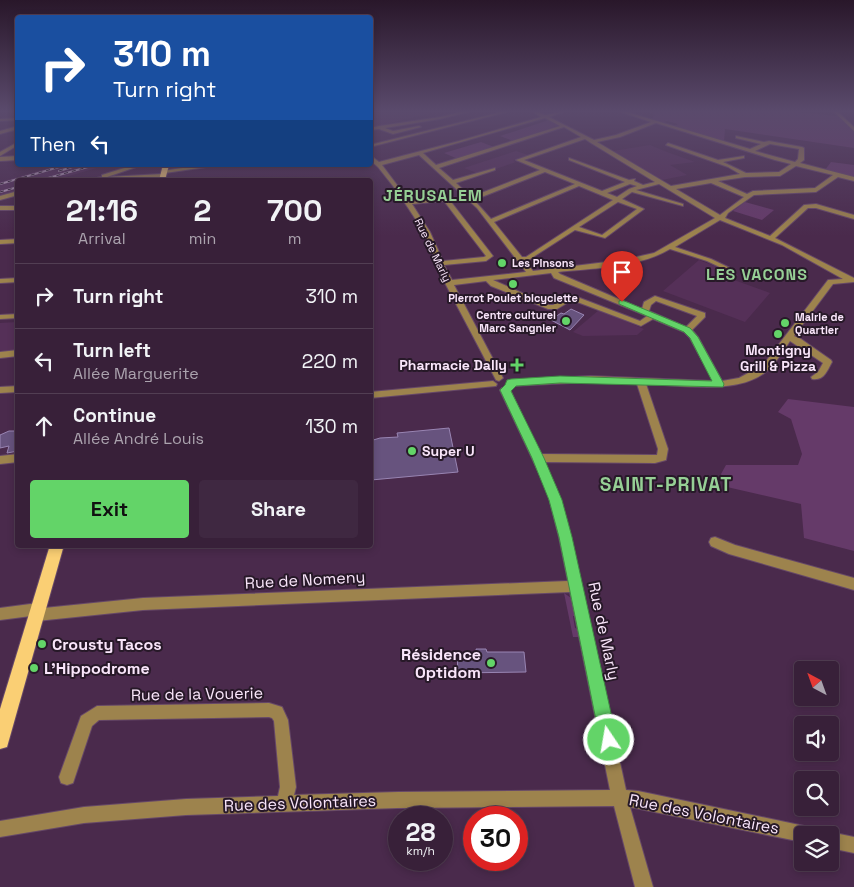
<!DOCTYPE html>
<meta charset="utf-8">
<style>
:root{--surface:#382039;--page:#3f2841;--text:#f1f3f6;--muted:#aba3ae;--line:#523e53;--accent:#63d468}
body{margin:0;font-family:"Space Grotesk",sans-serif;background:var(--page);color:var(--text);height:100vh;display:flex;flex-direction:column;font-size:19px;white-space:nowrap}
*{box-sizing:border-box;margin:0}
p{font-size:16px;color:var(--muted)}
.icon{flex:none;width:28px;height:28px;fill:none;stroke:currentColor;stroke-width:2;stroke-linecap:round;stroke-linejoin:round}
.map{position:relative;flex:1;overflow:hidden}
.details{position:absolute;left:15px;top:178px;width:358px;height:370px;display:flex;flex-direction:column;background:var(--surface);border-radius:5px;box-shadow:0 2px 8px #0003,0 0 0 1px var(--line)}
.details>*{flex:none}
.banner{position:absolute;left:15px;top:15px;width:358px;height:152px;border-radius:5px;box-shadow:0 2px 8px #0003,0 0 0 1px var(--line);background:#1a4fa0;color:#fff;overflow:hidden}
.needle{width:32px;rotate:319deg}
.tools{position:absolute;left:794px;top:661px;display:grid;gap:10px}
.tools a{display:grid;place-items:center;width:45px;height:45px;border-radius:5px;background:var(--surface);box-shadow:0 2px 8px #0003,0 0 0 1px var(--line);font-size:25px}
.speed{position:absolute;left:388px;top:806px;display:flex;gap:10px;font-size:25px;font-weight:700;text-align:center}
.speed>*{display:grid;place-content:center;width:65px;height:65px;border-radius:50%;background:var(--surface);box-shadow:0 2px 8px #0003,0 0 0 1px var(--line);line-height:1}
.speed small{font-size:12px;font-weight:400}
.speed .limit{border:8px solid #d22;background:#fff;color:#111}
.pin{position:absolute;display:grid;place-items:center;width:42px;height:42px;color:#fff;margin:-51px -21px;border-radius:50% 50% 50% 0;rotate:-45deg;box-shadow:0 0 5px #0007}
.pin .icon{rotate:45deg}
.me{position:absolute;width:55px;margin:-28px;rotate:348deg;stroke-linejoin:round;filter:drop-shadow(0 0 4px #0008)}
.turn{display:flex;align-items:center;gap:18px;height:105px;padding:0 15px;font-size:22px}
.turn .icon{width:65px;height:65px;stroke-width:2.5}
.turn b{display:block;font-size:35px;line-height:42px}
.then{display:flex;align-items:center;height:48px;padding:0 15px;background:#0003;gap:10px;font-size:19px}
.eta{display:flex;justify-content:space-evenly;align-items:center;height:85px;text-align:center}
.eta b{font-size:30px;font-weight:700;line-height:35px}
.cta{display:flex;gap:10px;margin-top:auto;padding:10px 15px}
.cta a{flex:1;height:58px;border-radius:5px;background:var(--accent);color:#111;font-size:20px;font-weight:700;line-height:58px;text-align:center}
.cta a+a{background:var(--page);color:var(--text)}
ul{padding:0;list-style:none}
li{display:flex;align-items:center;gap:15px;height:65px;padding:0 15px;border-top:1px solid var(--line)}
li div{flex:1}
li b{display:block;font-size:19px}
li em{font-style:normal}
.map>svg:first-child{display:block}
.built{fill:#553058}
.green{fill:#653a69}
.building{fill:#67537e;stroke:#9985b3}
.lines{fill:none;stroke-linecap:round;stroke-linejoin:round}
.minor-casing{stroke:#664868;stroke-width:2}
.major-casing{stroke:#664868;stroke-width:2}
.minor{fill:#9d834d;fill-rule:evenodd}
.major{fill:#facf74;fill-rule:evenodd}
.rail-casing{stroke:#b49bb5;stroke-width:2}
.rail{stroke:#271928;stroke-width:1;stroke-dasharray:4;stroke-linecap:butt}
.route{fill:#63d468;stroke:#408a44}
.poi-dot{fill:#63d468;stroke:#271928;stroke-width:2}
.labels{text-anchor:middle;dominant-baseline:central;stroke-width:4;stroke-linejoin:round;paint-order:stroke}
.far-street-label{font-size:11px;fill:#f9e5fa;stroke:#271928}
.far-poi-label{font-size:11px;font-weight:bold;fill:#f9e5fa;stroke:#271928;text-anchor:start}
.poi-label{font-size:14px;font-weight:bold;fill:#f9e5fa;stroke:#271928}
.far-district-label{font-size:16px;font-weight:bold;letter-spacing:1px;fill:#96cf95;stroke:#271928}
.near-street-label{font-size:16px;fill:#f9e5fa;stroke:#271928}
.near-poi-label{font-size:16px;font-weight:bold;fill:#f9e5fa;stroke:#271928;text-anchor:start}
.district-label{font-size:19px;font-weight:bold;letter-spacing:1px;fill:#96cf95;stroke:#271928}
</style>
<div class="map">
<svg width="854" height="887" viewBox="0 0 854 887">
<rect width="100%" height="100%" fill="#4a2a4c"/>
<g class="built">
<polygon points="370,112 435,112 370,128"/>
<polygon points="650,145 667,152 695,162 670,165 687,175 662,180 613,151"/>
<polygon points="516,151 528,155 513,161 516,162 496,169 492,168 477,173 464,168"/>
<polygon points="59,165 107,165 55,180 18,180 17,191 0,196 0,182"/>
<polygon points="699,260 738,275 734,280 770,293 745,322 663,291"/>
<polygon points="599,310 644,329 637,335 583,336 573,332"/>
<polygon points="17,322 17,350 0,351 0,323"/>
</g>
<g class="green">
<polygon points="647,112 797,112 837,116 854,132 854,148 725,129 724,142 674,126 678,124 667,121 661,123 660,120 652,120 654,114"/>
<polygon points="549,120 559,125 513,141 500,136"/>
<polygon points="481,142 494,147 458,159 444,153"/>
<polygon points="831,162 854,165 854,178 825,170"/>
<polygon points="745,202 774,210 762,220 733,211"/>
<polygon points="788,399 854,407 854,551 804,538 801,504 727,487 721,474 726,465 798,465 802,454 791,419 778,412"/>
<polygon points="564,593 571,598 575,616 573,616 575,628 578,629 579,637 573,637"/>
</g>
<g class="building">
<polygon points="571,309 584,315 570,330 551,320 561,313 564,314"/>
<polygon points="449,428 458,472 371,480 370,441 380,438 398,437 397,433"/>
<polygon points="9,431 18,431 18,451 7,453 9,446 0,448 0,435"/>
<polygon points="476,649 486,649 487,652 524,652 526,672 458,673 457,654 477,654"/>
</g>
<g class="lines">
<g class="minor-casing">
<g id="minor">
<polygon points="461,112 468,112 440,119 385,128 393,131 419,126 421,127 393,134 379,129 370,130 370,128 379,126 440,117"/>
<polygon points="501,112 507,112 370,147 370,145"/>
<path d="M533,112H538L545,115L563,112L549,117L594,140L616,135L651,122L621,112H627L750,149L761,144L736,138V136L764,142L769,141L802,147L804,148V160L800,163L854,177V181L838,177L816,192L754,195L728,213L725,218L770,236L804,205L816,204L854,215V219L816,208H808L775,238L854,278V282L833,284L794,336L801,339L831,360L832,362C827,371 824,381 812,379L811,377L818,372L823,363L790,341C784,350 777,361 769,369C742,396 682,385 646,384L668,449L666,460L655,463L544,462L557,490L571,537L626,790L638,791L809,827L815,829L817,835H802V842L630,807L653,887H635L614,806L398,808L186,815L84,823L0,837V821L84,807L186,799L278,796L280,787L274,721L272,718L269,717L99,720L92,726L73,783L67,785L61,783L59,777L81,716L97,706L269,703L282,707L288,720L296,787L294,795L398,792L610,790L570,592L143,610L37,621L32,619L31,616L0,620V608L38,603L43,605L44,608L143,598L568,581L559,537L547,490L500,390L502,388H508L510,390L540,454L655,455H657L658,449L637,384L590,382L511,386L507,383L511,380L590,376L713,381L690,338L684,332L653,319L641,326L572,300L557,309H548L491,286L486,281L454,285L503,378L499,381L496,380L445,283L424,232L397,191L378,167L370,160V155L379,162L459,141L541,117ZM545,118L560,126L436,165L423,153ZM656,123L775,160L791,164L779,172L746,173L723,162L744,158V156L718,160L668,143L666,145L728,167L740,174L671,186L597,142L620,137ZM564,127L581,137L516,160L540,170L471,197L456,183L495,170V168L453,180L439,168ZM585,139L591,143L655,182L643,185L634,181L635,179L629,180L569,158V160L625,182L602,191L524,160ZM770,144L799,149L798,159L795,162L755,151ZM419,155L477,208L526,272L452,280L444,265L486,261L493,256L448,198L409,201L382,165ZM796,166L833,175L815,188L753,191L747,194L718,181L745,177L780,176ZM545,172L575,184L491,219L474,200ZM711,183L744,197L720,215L676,189ZM630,184L637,186L629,189L617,197L607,193ZM659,184L715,218L654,253L623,260L533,271L525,261L530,259L575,230L605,238L644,209L622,199L632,192L683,206V204L636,190ZM579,186L613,200L526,257H522L494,222ZM444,201L486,256L484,257L443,261L430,232L412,204ZM618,202L637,209L602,235L579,227ZM720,220L782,245L843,279L828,280L763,365L739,378L722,381L698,337L692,330L705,317V313L655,296L644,302L642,309L560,274L558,272C594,268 638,268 670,249L707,261L728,271H732V269L711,259L675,247ZM551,273L554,278L647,316L640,321L572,295L553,305H549L493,280ZM656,301L697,316L686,327L649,311L651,305Z"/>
<polygon points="834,112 838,112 854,127 854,131"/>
<polygon points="18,118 18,120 0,121 0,119"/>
<polygon points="18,126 18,129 0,134 0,131"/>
<polygon points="18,142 18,145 0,156 0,152"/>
<polygon points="18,156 18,160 0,161 0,157"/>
<polygon points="134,165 142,165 107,177 163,174 166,176 163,178 109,180 91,179 102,177 102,175"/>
<polygon points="203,165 220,165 165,173 162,171"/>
<polygon points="18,191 18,195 0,200 0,196"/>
<rect x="0" y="206" width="18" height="4"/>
<polygon points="18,239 18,243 0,244 0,240"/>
<polygon points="18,278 18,282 0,283 0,279"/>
<polygon points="18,314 18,318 0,319 0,315"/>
<polygon points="18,350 18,356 0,358 0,352"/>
<polygon points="493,381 497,384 496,386 370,398 370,392"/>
<polygon points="18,386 18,392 0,393 0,387"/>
<polygon points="18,454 18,462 0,464 0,456"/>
<polygon points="715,537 735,545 854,578 854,590 729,554 711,546 709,542 711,538"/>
<polygon points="830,832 854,837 854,853 830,848 830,835 824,835"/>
</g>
</g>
<g class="major-casing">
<g id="major">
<polygon points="163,165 169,165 165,180 159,180"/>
<polygon points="50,545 64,545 9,740 7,747 0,749 0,709"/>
</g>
</g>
<use href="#minor" class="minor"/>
<use href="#major" class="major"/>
<g class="rail-casing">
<g id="rail">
<polyline points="59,171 79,165"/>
<polyline points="41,180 95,165"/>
<polyline points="0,184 66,165"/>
<polyline points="0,192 18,187"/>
</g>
</g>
<use href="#rail" class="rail"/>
</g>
<linearGradient id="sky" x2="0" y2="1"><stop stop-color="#29172a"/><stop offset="0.47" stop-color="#5a4a6c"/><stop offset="1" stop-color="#5a4a6c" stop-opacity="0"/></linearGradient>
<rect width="854" height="236" fill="url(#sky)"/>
<polygon class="route" points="622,300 690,328 698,337 724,384 723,387 560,383 516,386 511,391 544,458 562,500 572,537 617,740 615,746 609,748 603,746 600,740 559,537 549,500 532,458 500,390 505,385 507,380 511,379 560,376 712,381 690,338 684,332 619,304 619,301"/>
<g class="poi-dot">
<circle cx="502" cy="263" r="5"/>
<circle cx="513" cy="284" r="5"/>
<circle cx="566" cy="321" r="5"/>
<circle cx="785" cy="323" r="5"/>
<circle cx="778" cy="334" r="5"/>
<path d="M514.5 357.5h5v5h5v5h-5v5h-5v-5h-5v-5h5z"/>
<circle cx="412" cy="451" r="5"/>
<circle cx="42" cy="644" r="5"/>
<circle cx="491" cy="663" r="5"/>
<circle cx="34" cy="668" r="5"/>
</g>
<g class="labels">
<g class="far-street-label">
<text transform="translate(433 250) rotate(64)">Rue de Marly</text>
</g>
<g class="far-poi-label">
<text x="512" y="263">Les Pinsons</text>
<text x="513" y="298" text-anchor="middle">Pierrot Poulet bicyclette</text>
<text x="556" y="315" text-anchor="end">Centre culturel<tspan x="556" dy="13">Marc Sangnier</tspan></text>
<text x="795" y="317">Mairie de<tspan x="795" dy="13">Quartier</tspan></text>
</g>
<g class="poi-label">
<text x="778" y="350">Montigny<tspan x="778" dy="16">Grill &amp; Pizza</tspan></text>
<text x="507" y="365" text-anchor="end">Pharmacie Dally</text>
<text x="422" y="451" text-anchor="start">Super U</text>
</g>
<g class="far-district-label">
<text x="433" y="195">JÉRUSALEM</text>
<text x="757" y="274">LES VACONS</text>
</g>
<g class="near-street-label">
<text transform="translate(305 580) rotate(-3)">Rue de Nomeny</text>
<text transform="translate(604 631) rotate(78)">Rue de Marly</text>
<text transform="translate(197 694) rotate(-1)">Rue de la Vouerie</text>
<text transform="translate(300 803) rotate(-2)">Rue des Volontaires</text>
<text transform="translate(704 814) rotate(11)">Rue des Volontaires</text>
</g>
<g class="near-poi-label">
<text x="52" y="644">Crousty Tacos</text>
<text x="481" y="654" text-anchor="end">Résidence<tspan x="481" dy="18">Optidom</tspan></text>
<text x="44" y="668">L'Hippodrome</text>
</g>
<g class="district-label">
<text x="666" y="484">SAINT-PRIVAT</text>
</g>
</g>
</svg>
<div class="tools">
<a><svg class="needle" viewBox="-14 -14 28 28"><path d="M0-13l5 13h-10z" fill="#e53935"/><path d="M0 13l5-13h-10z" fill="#aba3ae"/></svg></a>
<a><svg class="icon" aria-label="sound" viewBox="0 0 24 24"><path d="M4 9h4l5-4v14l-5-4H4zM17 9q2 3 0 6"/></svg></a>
<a><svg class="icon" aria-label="search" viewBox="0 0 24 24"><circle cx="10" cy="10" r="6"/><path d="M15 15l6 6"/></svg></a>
<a><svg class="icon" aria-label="layers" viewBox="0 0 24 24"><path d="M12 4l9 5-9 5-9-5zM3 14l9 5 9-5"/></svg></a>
</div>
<div class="speed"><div>28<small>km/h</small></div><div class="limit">30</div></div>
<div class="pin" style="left:622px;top:302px;background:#d93025"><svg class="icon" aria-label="arrive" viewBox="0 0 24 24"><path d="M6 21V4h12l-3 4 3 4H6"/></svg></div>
<svg class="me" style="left:609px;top:740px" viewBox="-20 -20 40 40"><circle r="17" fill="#63d468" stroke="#fff" stroke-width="3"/><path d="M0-11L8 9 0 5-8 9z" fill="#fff"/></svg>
<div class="banner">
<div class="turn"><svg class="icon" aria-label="right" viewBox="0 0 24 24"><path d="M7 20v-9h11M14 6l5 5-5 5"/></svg><div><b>310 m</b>Turn right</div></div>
<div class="then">Then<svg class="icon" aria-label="left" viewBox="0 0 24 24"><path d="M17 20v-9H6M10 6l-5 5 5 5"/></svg></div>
</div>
<section class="details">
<div class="eta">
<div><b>21:16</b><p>Arrival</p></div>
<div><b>2</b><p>min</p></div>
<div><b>700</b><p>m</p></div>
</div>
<ul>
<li><svg class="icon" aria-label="right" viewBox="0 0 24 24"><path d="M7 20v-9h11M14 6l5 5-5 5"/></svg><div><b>Turn right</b></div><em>310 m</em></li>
<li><svg class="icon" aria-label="left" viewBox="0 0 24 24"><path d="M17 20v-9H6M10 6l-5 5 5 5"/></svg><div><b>Turn left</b><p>Allée Marguerite</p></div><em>220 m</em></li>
<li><svg class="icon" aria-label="ahead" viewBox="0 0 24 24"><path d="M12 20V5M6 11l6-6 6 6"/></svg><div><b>Continue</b><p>Allée André Louis</p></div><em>130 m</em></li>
</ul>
<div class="cta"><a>Exit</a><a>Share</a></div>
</section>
</div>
